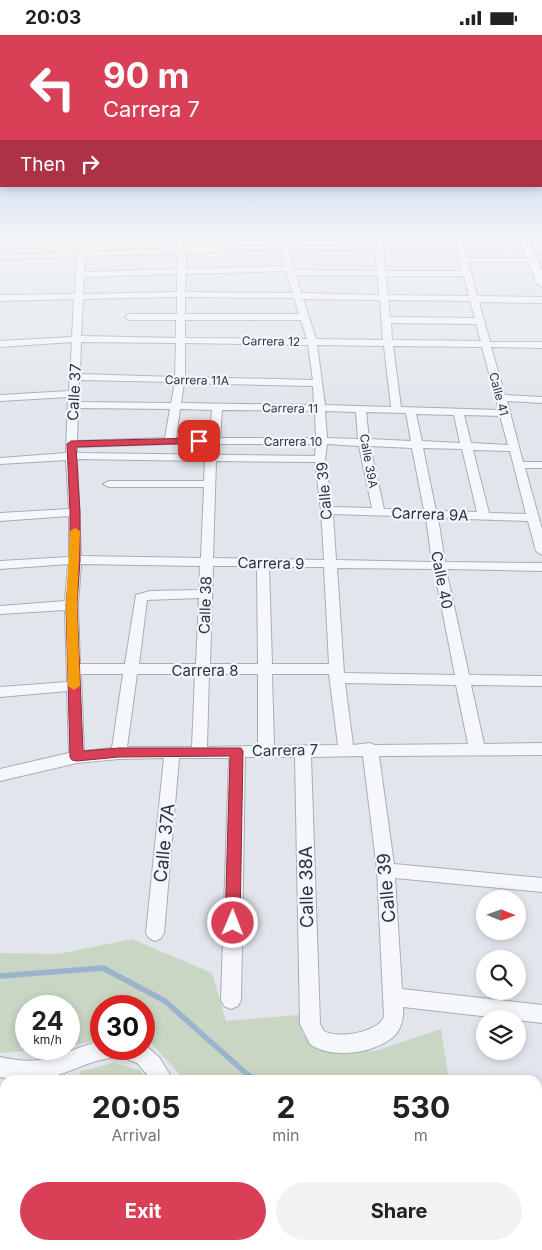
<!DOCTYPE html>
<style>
:root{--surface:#fff;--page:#f2f2f2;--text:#222;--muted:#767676;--accent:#d93f57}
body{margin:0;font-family:Inter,sans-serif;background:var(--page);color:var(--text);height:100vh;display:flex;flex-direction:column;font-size:19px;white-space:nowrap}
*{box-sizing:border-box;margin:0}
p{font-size:16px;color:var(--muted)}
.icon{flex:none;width:28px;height:28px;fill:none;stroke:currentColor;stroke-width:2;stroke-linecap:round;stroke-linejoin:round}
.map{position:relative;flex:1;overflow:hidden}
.panel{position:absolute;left:0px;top:1040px;width:542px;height:175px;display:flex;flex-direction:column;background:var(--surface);border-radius:15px 15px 0 0;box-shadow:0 2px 8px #0003}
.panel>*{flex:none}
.hud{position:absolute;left:0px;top:0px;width:542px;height:152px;box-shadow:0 2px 8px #0003;background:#d93f57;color:#fff;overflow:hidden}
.needle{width:32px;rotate:91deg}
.buttons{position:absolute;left:476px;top:855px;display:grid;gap:10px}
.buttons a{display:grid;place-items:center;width:50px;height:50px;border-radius:50%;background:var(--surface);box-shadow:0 2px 8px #0003;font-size:25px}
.speed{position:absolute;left:15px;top:960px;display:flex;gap:10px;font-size:25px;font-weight:700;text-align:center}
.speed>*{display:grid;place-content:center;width:65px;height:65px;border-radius:50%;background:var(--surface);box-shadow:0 2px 8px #0003;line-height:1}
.speed small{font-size:12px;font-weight:400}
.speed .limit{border:8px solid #d22;background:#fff;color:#111}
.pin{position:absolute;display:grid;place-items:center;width:42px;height:42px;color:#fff;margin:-21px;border-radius:10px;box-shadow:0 2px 8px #0006}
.me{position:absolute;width:55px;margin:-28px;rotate:1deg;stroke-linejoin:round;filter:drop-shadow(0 0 4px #0008)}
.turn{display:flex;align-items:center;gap:18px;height:105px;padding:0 20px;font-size:22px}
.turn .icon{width:65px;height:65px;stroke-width:2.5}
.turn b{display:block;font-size:35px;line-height:42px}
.then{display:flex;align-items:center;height:48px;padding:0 20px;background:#0003;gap:10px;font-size:19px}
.eta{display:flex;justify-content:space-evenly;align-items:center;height:85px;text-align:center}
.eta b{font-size:30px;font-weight:700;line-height:35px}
.button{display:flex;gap:10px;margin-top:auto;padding:10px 20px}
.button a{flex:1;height:58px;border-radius:30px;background:var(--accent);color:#fff;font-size:20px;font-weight:700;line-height:58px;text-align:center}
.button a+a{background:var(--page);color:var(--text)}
.status{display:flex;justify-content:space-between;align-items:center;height:35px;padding:0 25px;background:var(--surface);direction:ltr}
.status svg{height:14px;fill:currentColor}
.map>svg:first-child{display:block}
.green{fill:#c8d6c3}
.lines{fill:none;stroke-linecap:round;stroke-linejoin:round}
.stream{stroke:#9bb4ce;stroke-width:5.5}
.minor-casing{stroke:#a7adb7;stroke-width:2}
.major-casing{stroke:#a1aab8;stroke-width:2}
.minor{fill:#f6f7fa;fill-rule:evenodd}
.major{fill:#fff;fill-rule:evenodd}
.route{fill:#d93f57;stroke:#8d2939}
.slow{fill:#f59e0b}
.labels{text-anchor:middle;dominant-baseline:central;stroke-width:4.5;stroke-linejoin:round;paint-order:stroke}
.far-street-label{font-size:12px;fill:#293345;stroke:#f2f5f9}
.street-label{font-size:15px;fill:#293345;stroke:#f2f5f9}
.near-street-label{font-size:18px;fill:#293345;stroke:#f2f5f9}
</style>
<div class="status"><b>20:03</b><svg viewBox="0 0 49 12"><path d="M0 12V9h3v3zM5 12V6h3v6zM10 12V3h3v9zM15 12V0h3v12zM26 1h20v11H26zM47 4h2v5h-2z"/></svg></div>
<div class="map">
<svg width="542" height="1215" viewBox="0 0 542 1215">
<rect width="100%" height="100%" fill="#e2e6ec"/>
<g class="green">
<polygon points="132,904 212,938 226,986 299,980 304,1001 319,1015 375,1016 441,994 449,1045 185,1045 150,1007 144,1006 144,971 101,971 101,1005 69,1011 69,971 26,971 26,1014 55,1014 0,1018 0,918 59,919"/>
<polygon points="113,1028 140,1035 147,1045 77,1045 81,1036"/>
<polygon points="103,1210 158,1210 158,1215 102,1215"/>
</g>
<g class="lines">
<g class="stream">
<polyline points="0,941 103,933 165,966 248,1040 258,1045"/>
<polyline points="538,1093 542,1095"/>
</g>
<g class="minor-casing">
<g id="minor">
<path d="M78,202H86L85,217L178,213V202H186V213L279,210L276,202H284L286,210L375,212L374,202H382L383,212L385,214L383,216L385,236H462L453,202H461L467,223H532L536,225L532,227H468L477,261L542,262V268L479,267L490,307H542V313L491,312L505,360L542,362V368L507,366L523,427H542V433H525L542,494V520L536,516L528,486L438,483L445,527L542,528V536L446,534L469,640L542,641V651L471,650L484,709L542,708V720L379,721L394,829L542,843V857L395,843L402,954L542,970V988L403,972C404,983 401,996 392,1003C372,1019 330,1024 310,1009L300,989L295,722H245L241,965L238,971L231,974L224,971L221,965L229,723H179L164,898L161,903L155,906L149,903L146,898L164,723L119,724L77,728L0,746V734L69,718L67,656L0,662V652L67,647L65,575L0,579V571L65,566L68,529L0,534V526L69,522V481L0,486V478L69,474L66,425L0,429V423L66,418L68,362L0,366V360L69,356L72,307L0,312V306L72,302L74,264L0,266V260L75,259L77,222L0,224V220L77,217ZM280,214L285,231L186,234V218ZM288,214L375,216L377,236L294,235ZM178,218V234L84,237L85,221ZM286,236L293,258L185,257L186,239ZM177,239V257L83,259L84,242ZM296,240H378L379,260L301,258ZM386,241H464L469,261L388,260ZM177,262V279H129L125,282L129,285H176V303L81,301L83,264ZM185,262L294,263L299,279H185ZM303,264L380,265L383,305L316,304ZM388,265L470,266L475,283L390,282ZM185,285H301L307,304L185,303ZM391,288L476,289L481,306L392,305ZM81,307L176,308L175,342L80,339ZM185,308L308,310L313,345L185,342ZM317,310L384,311L391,372L325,370ZM393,311L482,312L499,375L401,372ZM79,345L175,347L171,368L78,367ZM184,348L313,351L314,370L181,368ZM78,373L170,374L165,403L77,406ZM180,374L212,375L209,403H176ZM222,375L315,376L316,403H220ZM325,376L356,377L358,404L327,403ZM366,377L406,378L411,406L369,404ZM416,379L454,380L460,408L422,406ZM464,380L500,381L508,410L471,408ZM170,409H316L315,421L77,418V412ZM327,409L359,411L372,473L332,472L325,424ZM370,411L412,413L424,475L384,474ZM423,413L462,414L477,477L436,476ZM473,415L510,416L526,479L489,478ZM77,424L205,426L204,446H109L103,449L109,452H204L201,523L81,521ZM216,426L315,427L321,475L324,525L213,523ZM333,479L426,482L432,527L336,525ZM81,529L200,531L199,555L150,556L136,560L125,629H80L78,570ZM213,531H257L258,629H210ZM269,532H324L329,629H272ZM337,533L434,534L455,640L344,638ZM199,563L196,629H139L147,565ZM81,639H123L112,713L84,716ZM137,639H195L192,712H127ZM209,639H258V711L207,712ZM272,639H329L338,710L274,711ZM345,648L456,650L468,709L375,710L370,708L353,710ZM363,721L377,835L384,981C379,998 337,1004 324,996L320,989L311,722Z"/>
<path d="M101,1006V1014H144V1011H146L159,1022L173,1045H152L137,1028L119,1021L118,1017L116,1021C108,1024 98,1025 90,1028C55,1041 39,1051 0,1042V1022C49,1033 58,1017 101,1006Z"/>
<polygon points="538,1118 542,1120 542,1142 538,1140"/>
<rect x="162" y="1210" width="22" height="5"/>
<rect x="275" y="1210" width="22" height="5"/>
<polygon points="382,1210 404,1210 405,1215 383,1215"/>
<polygon points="486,1210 508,1210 509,1215 487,1215"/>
</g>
</g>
<g class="major-casing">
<g id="major">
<polygon points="519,202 529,202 542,236 542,252 537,249"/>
<polygon points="536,202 542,202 542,207 539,206"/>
</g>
</g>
<use href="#minor" class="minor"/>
<use href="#major" class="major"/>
</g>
<linearGradient id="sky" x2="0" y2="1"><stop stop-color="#89b4de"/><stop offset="0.54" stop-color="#f2f4f6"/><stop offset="1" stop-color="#f2f4f6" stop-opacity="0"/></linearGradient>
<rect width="542" height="372" fill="url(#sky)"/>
<polygon class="route" points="199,403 204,406 202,408 76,412 80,477 80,525 77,570 83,716 119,713 241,713 243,716 240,888 238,893 233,895 227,893 225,888 230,721 119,722 77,726 72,725 70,722 66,570 70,525 70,477 67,409 71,406"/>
<polygon class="slow" points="75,493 80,496 77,570 80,651 74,655 68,651 66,570 70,496"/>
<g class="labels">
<g class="far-street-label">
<text transform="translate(271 306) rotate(1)">Carrera 12</text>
<text transform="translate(197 345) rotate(1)">Carrera 11A</text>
<text transform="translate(499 359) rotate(75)">Calle 41</text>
<text transform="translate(290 373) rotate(1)">Carrera 11</text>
<text x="293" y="406">Carrera 10</text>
<text transform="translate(369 426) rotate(80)">Calle 39A</text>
</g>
<g class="street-label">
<text transform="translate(74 357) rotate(-87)">Calle 37</text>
<text transform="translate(324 456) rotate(-95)">Calle 39</text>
<text transform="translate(430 479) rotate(2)">Carrera 9A</text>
<text transform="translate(271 528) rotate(1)">Carrera 9</text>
<text transform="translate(442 545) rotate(79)">Calle 40</text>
<text transform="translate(205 570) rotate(-88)">Calle 38</text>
<text x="205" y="635">Carrera 8</text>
<text transform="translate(285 715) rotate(-1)">Carrera 7</text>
</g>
<g class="near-street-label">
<text transform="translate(164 808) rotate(-84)">Calle 37A</text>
<text transform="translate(306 852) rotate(-91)">Calle 38A</text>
<text transform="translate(386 853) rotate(-95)">Calle 39</text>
</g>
</g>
</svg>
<div class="buttons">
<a><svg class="needle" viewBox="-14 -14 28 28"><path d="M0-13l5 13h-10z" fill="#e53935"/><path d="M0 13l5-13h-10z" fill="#767676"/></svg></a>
<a><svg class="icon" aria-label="search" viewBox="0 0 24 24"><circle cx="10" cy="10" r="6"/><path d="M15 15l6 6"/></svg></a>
<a><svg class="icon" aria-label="layers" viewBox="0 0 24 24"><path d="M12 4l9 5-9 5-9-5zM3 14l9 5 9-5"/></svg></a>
</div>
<div class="speed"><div>24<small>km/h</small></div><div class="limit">30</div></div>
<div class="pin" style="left:199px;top:406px;background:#d93025"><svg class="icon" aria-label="arrive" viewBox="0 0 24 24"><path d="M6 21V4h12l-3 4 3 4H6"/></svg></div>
<svg class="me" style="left:233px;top:888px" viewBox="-20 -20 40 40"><circle r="17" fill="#d93f57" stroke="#fff" stroke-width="3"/><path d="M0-11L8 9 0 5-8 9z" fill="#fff"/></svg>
<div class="hud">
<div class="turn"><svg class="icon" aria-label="left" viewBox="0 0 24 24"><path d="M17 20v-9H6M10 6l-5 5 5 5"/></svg><div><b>90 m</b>Carrera 7</div></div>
<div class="then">Then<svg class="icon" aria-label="right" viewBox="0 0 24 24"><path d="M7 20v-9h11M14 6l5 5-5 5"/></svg></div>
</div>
<section class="panel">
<div class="eta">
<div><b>20:05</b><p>Arrival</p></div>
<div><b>2</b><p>min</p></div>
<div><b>530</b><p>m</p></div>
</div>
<div class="button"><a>Exit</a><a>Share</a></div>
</section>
</div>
